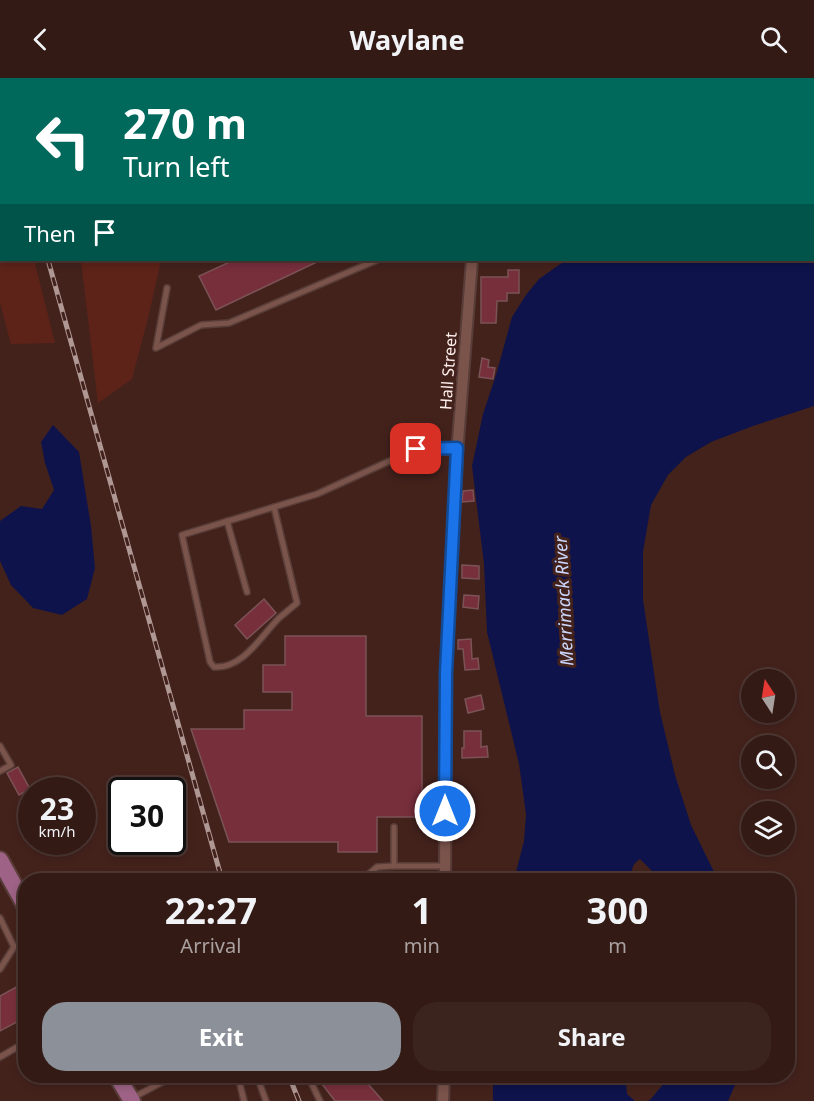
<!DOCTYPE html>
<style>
:root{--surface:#331a15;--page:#3b231e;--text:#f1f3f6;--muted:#a9a1a0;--line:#4e3834;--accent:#8c9099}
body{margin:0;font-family:"Noto Sans",sans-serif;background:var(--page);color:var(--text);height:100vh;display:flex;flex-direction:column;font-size:22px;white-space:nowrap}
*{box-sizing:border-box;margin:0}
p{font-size:20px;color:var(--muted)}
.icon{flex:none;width:33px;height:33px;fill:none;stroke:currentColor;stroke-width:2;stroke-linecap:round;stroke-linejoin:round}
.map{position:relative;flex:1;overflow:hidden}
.details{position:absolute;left:18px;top:795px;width:777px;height:210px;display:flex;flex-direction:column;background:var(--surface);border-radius:24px;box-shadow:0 3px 9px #0003,0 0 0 2px var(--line)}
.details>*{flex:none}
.hud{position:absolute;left:0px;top:0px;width:814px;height:183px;box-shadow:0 3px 9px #0003,0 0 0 2px var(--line);background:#00695c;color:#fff;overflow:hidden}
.needle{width:39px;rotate:348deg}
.buttons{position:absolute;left:741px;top:591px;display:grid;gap:12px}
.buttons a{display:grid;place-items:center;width:54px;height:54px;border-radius:50%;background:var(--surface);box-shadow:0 3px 9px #0003,0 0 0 2px var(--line);font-size:30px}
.speed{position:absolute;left:18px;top:699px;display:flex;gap:12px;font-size:30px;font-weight:700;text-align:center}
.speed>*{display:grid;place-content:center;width:78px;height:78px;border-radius:50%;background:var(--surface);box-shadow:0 3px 9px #0003,0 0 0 2px var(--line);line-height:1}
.speed small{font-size:15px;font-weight:400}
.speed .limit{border:3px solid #111;border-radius:9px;background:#fff;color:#111}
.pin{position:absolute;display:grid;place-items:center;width:51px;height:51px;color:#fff;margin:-26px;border-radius:12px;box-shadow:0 3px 9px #0006}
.me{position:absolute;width:66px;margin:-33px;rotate:0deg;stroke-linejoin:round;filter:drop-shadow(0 0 4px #0008)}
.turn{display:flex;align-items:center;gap:21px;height:126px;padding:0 24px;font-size:27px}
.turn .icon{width:78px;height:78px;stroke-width:2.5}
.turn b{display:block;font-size:42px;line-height:51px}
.then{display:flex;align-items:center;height:57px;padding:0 24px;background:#0003;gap:12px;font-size:22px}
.eta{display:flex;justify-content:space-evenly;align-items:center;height:102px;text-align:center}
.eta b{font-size:36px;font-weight:700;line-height:42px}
.action{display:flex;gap:12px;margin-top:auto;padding:12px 24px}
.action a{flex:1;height:69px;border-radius:24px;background:var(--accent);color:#fff;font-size:24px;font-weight:700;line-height:69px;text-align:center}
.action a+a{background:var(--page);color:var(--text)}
header{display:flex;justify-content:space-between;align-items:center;height:78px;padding:0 24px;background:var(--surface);font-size:27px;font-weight:700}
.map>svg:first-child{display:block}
.green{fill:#5d2319}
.water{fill:#0e134b}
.building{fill:#782f3c;stroke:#7b5357;stroke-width:1.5}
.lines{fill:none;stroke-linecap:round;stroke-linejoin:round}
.lane-casing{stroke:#583d38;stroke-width:8}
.street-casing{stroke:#583d38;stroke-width:14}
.primary-casing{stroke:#583d38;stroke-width:20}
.lane{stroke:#7a534b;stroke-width:5}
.street{stroke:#7a534b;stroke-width:10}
.primary{stroke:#9d6285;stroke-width:16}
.rail-casing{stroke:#af9793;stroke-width:5}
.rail{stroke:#44221c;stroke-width:3;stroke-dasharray:9;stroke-linecap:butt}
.route-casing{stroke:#114b97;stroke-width:15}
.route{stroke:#1a73e8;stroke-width:10}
.labels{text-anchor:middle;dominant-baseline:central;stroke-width:6;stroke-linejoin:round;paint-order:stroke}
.street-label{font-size:16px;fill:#fff0ed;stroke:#44221c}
.water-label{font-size:18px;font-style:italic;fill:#cbd7fc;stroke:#44221c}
</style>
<header><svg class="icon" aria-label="back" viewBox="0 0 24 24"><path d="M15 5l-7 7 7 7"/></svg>Waylane<svg class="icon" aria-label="search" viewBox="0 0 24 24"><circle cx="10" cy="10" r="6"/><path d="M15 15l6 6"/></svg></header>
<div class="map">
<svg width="814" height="1023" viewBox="0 0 814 1023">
<rect width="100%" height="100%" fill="#44221c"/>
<g class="green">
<polygon points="0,68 2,73 2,182 34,182 55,265 11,266 0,225"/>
<polygon points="81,182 161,182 149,236 132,301 98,325"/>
</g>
<g class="water">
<path d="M814,75V328L753,348L711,364L686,379L668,397L651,427L643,474V522L660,634L675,697L691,747L718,802H657L651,792L640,781C631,787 631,793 633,802H514L524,763L526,736L519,686L487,554L484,486L472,388L483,336L496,297L512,239L526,217L539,201L566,182H813Z"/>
<polygon points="53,347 79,374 91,448 95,490 87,521 62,537 33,530 11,507 0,483 0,443 21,428 42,431 54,412 45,385 41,364"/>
<polygon points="493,998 628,998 626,1005 627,1016 635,1023 493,1023"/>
<polygon points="670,998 739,998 728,1023 647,1023 650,1022"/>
</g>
<g class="building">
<polygon points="234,182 321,182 216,232 199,198"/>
<polygon points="508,192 519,192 519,215 507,215 507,223 497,223 496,245 481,245 481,199 508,199"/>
<polygon points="482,280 489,282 488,289 495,290 493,301 479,299"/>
<polygon points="473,412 474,423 462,424 463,413"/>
<polygon points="462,487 479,488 479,501 462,500"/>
<polygon points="464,517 479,518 478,531 463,529"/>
<polygon points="264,521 276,535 247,561 235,547"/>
<polygon points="285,558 366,558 366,638 422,638 422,739 377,739 377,774 338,774 338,764 229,764 191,651 244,651 244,632 292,632 292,614 263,614 263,587 285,587"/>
<polygon points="471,561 472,581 478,580 479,591 465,592 463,571 458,571 458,562"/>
<polygon points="481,617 484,631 468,635 465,621"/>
<polygon points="464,653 481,653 481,669 487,668 488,679 462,680 462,670 464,670"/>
<polygon points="18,689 30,711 19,717 7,695"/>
<polygon points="20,907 26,916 26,939 0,953 0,918"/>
<polygon points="316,998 361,998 383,1023 335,1023"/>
</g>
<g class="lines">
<g class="lane-casing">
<g id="lane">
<polyline points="402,0 402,2"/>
<polyline points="258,2 260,0"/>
<polyline points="338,2 339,0"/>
<polyline points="451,2 452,0"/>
<polyline points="167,210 156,270 201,247 229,245 377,182"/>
<path d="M274,429L297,525C291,530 285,535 279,540C261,558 243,591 214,589L210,584L182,457L317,416L416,371L457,370"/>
<polyline points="227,443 247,514"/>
<polyline points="0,668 11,687 0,693"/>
<polyline points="394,788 445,788"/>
<polyline points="365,802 364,800 377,789 394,788 394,749"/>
<polyline points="0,840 14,869"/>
<polyline points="0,891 14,869 26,864"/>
<polyline points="0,979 26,964"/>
<polyline points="238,998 244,1023"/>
<polyline points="257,998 266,1023"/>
<polyline points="308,998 320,1023"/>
<polyline points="134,1019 174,998"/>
</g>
</g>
<g class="street-casing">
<g id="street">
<polyline points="484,2 484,0"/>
<polyline points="445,802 446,595 457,376 472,182"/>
<polyline points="443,1023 444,998"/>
</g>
</g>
<g class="primary-casing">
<g id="primary">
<polyline points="0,782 26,829"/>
<polyline points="117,998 132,1023"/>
</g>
</g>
<use href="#lane" class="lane"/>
<use href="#street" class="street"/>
<use href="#primary" class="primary"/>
<g class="rail-casing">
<g id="rail">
<polyline points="0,11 2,16"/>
<polyline points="48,182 222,802"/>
<polyline points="289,998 299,1023"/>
</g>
</g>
<use href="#rail" class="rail"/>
</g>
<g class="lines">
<g class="route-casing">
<polyline id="route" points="416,371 457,370 446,595 445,733"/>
</g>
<use href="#route" class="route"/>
</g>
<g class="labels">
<g class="street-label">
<text transform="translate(448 293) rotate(-86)">Hall Street</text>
</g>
<g class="water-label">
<text transform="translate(563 523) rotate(-93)">Merrimack River</text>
</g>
</g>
</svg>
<div class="buttons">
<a><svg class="needle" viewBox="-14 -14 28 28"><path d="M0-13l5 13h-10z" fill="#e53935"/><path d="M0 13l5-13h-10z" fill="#a9a1a0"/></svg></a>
<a><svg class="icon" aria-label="search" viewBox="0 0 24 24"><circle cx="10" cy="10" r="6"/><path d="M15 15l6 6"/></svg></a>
<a><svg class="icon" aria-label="layers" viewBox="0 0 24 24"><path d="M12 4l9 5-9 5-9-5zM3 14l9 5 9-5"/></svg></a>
</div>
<div class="speed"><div>23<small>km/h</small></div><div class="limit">30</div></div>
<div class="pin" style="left:416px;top:371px;background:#d93025"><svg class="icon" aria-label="arrive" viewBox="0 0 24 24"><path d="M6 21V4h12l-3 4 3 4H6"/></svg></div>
<svg class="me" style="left:445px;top:733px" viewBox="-20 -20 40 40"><circle r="17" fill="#1a73e8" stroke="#fff" stroke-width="3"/><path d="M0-11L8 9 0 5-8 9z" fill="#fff"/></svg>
<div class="hud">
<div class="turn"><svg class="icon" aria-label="left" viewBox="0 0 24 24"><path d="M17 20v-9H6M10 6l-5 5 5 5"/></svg><div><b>270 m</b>Turn left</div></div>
<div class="then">Then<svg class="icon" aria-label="arrive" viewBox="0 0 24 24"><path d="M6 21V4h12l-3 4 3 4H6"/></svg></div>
</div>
<section class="details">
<div class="eta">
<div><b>22:27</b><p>Arrival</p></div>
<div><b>1</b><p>min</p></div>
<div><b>300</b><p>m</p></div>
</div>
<div class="action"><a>Exit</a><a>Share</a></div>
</section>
</div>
